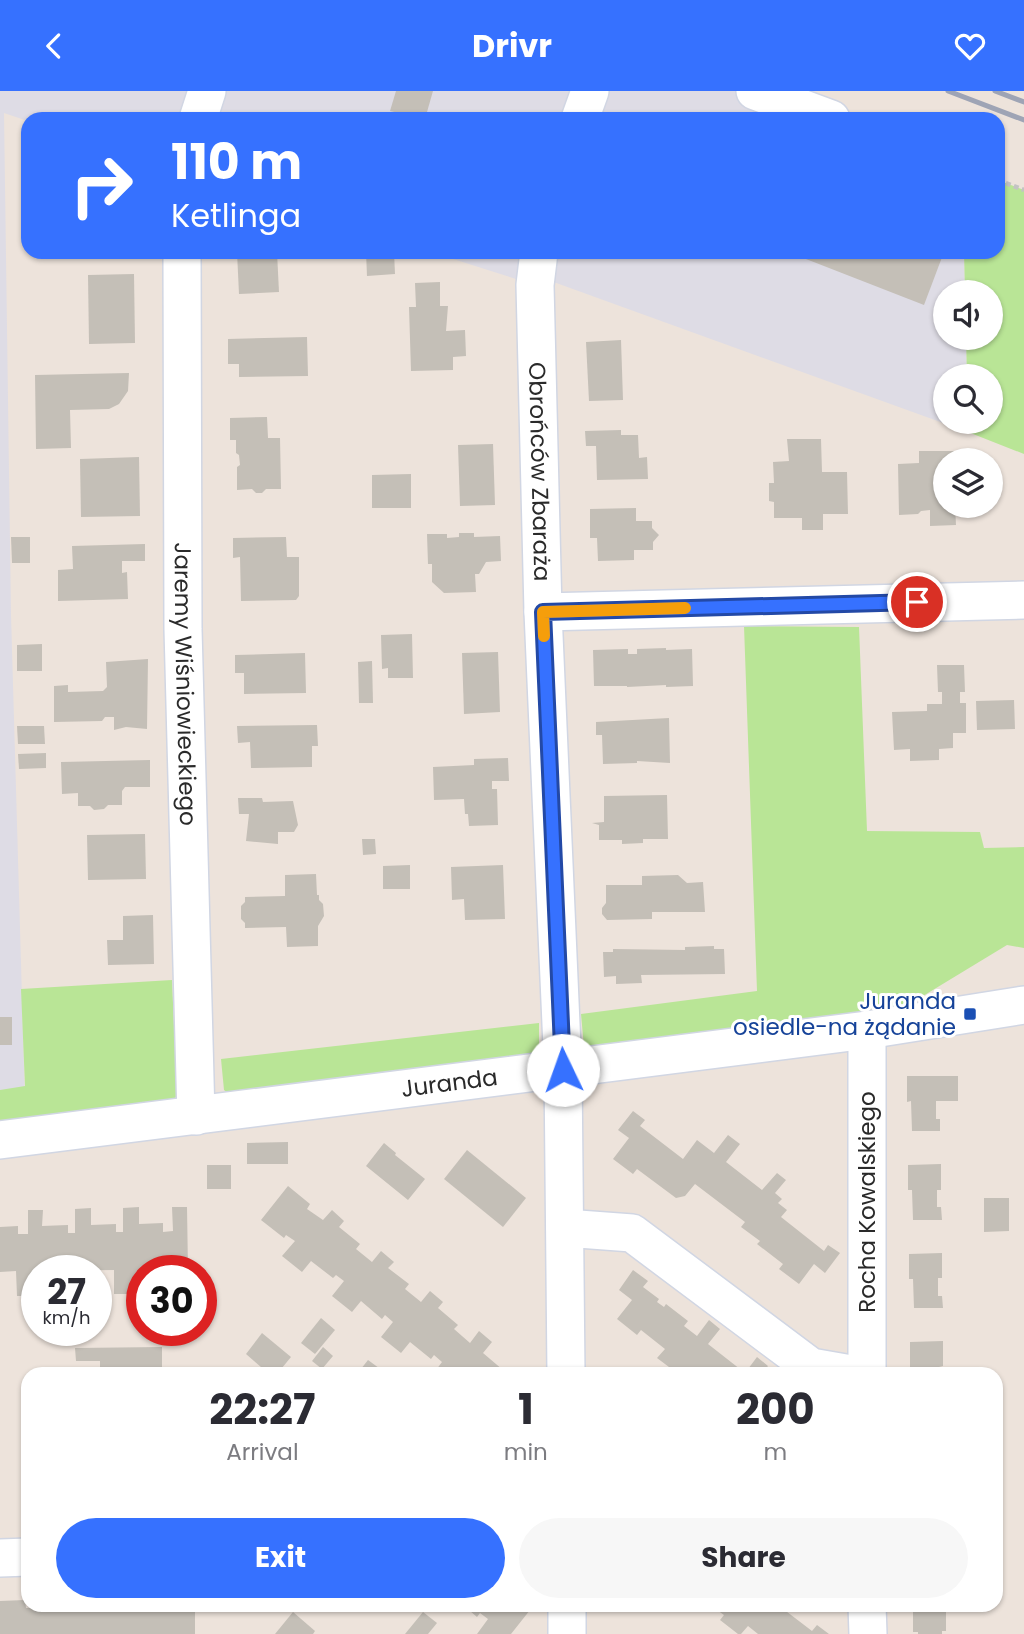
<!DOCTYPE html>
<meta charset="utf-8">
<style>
:root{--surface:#fff;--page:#f7f7f7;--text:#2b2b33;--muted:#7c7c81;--accent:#3671ff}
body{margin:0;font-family:Poppins,sans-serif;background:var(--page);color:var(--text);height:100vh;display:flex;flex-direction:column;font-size:26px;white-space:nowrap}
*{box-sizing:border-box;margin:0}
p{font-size:23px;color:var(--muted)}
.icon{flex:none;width:38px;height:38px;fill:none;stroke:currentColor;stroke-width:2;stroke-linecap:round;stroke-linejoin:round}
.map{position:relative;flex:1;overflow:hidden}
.drawer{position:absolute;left:21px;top:1276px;width:982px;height:245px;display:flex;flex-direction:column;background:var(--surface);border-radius:21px;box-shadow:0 2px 5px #0004}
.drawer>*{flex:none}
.guide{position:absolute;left:21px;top:21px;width:984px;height:147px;border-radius:21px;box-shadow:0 2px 5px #0004;background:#3671ff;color:#fff;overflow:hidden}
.fabs{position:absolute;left:933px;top:189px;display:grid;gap:14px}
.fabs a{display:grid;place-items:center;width:70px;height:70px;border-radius:50%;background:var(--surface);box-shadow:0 2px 5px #0004;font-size:35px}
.speed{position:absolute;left:21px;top:1164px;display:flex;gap:14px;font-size:35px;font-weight:700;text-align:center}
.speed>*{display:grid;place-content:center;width:91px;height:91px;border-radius:50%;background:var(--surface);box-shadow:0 2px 5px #0004;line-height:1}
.speed small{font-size:18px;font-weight:400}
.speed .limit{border:10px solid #d22;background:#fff;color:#111}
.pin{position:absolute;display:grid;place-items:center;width:60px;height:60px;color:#fff;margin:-30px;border:4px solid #fff;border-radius:50%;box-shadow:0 2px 7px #0007}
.me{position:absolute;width:77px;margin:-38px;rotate:357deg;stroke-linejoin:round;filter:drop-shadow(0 0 5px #0008)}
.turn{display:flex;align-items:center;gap:24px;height:147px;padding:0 35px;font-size:32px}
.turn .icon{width:91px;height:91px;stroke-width:2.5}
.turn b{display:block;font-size:49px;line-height:60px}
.eta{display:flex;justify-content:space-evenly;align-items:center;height:119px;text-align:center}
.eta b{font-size:42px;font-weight:700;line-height:49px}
.button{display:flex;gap:14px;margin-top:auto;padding:14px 35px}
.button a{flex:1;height:80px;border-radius:42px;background:var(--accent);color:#fff;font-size:28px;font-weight:700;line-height:80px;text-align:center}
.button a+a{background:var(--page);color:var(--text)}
header{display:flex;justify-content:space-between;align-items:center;height:91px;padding:0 35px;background:var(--accent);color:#fff;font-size:32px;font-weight:700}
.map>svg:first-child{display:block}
.industrial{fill:#dedce5}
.green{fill:#b9e596}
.building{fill:#c4bfb7}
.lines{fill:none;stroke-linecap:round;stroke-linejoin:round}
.minor-casing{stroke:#d1d6e3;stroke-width:40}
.path{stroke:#c3c3c3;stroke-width:4.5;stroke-dasharray:5 3.5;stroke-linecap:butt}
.minor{stroke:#fff;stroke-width:37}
.rail{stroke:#9ea4b5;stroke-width:5}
.route-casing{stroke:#2349a6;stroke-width:18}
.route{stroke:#3671ff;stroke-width:12}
.slow{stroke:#f59e0b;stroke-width:12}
.transit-dot{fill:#1a4fb4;stroke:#fff;stroke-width:2.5}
.labels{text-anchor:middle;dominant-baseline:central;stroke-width:6;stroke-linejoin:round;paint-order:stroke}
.street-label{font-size:23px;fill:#2a2a2a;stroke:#fff}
.transit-label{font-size:23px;fill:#164399;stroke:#fff;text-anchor:end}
</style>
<header><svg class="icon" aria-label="back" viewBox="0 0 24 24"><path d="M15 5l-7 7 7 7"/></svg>Drivr<svg class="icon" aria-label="heart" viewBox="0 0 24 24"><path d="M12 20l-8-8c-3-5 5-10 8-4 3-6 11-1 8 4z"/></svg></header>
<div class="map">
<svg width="1024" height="1543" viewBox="0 0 1024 1543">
<rect width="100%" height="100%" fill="#ede3db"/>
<g class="industrial">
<polygon points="0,0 755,0 831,28 28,28 28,30 4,22 11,524 26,1046 0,1049"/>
<polygon points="431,161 964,161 965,201 945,201 945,247 966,247 967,285 945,285 945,331 968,331 968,341 537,185 535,194"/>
</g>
<g class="green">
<polygon points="998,89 1024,99 1024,363 968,341 968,331 990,331 990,285 967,285 966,247 990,247 990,201 965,201 964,161 998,161"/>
<polygon points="744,535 859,536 867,740 980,741 984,757 1024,756 1024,857 1007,854 867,939 609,973 584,956 581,923 757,900"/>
<polygon points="172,889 177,1005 152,1031 0,1049 0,999 25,995 21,898"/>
<polygon points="539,932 539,962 250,1019 224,999 221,968"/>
</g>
<g class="building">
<polygon points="396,0 433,0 425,28 390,20"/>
<polygon points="237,161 277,161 279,201 239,203"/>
<polygon points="366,161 394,161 395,183 367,185"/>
<polygon points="788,161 944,161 924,214"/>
<polygon points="134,183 135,252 89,253 88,184"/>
<polygon points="440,191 440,215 448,215 446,240 465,239 466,265 453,266 453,279 411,280 409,216 416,216 415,192"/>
<polygon points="307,246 308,285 239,286 239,273 228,273 228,248"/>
<polygon points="621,249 623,309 589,310 586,251"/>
<polygon points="129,282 128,300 119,313 109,318 70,319 71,357 36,358 35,284"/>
<polygon points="267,326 268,347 280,347 281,398 266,398 262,402 256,402 252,398 237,399 237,376 240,374 239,364 236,362 236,349 230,349 230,327"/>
<polygon points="621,339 621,344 638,344 639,367 647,366 648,388 597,389 596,355 586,355 585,340"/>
<polygon points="787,348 821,348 822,381 847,381 848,423 823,423 823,439 802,439 802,427 774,427 774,411 769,410 769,392 774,392 773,371 789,370"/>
<polygon points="493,353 495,414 460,415 458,354"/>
<polygon points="919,360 954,360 954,369 945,369 945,415 955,415 956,434 930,435 930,419 921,420 918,423 899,424 898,373 919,372"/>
<polygon points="139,366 140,425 81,426 80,368"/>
<polygon points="411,383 411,417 372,417 372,384"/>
<polygon points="636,417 636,430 652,430 652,437 659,444 653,451 653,459 634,459 634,469 598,470 597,447 590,447 590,418"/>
<polygon points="459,442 474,442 474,446 500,445 501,470 486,471 479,483 475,483 476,501 444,502 432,491 432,473 428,473 427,443 447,443 447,447 459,446"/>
<polygon points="11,446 30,446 30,472 12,472"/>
<polygon points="286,446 287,466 299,466 299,505 296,509 241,510 240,466 233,467 233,447"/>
<polygon points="145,453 145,470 122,470 122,482 127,481 128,508 58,510 58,479 73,478 72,455"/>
<polygon points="412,543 413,587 388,587 388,577 382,578 381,544"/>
<polygon points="42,553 42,580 17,580 17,554"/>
<polygon points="666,557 666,559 692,558 693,595 666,596 666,594 627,596 627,595 594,595 593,559 628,558 628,563 637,563 637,558"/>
<polygon points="498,561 500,621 464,623 462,562"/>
<polygon points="305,562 306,602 244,603 244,582 235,582 235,564"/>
<polygon points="148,568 147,638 126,636 114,639 114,626 105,626 102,630 54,631 54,595 68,594 68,601 103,600 107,596 106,571"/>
<polygon points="372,570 373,612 359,612 358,571"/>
<polygon points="937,574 964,574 965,601 960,601 960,612 966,612 966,642 953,642 953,657 939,658 939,669 910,670 910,658 894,659 892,621 927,620 927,613 942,613 942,601 938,601"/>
<polygon points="1014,609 1015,638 977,639 976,610"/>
<polygon points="669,627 670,672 637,670 637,672 603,673 602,644 596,644 596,631"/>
<polygon points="317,634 318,655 312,655 312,676 251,677 250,651 238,652 237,635"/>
<polygon points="17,635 44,635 45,653 18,653"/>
<polygon points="46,662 46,677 19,678 18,663"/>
<polygon points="508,667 509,690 492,690 492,698 497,698 498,734 469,735 468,723 465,723 464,708 434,709 433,676 474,674 474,668"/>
<polygon points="150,669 150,696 125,696 122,700 122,714 108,714 104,718 94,719 90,715 78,715 78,702 62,703 61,671"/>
<polygon points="667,704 668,748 643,748 643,752 622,753 622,749 599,749 599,734 592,732 604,731 604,705"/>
<polygon points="238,707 262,707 263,711 293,710 298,734 294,741 278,741 278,753 246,750 249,723 239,723"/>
<polygon points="145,743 146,788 88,789 87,744"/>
<polygon points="362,748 375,748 376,763 363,764"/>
<polygon points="410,774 410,798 383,798 383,775"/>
<polygon points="503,774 505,828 465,829 464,808 452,809 451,776"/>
<polygon points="316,783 317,804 319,804 319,809 323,813 324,825 318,835 318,855 287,856 286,836 245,837 245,832 241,828 241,815 245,811 245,806 285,805 285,784"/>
<polygon points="678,784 687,792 703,791 705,821 652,821 652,828 607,829 602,823 602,817 606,812 606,794 642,794 642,785"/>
<polygon points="153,824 154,873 108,874 107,849 123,849 123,825"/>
<polygon points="714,855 714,858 724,858 725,883 641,884 642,892 616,893 616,885 604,886 603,861 613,861 613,858 685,859 685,856"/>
<rect x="0" y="926" width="12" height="28"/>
<polygon points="907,985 958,985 958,1010 936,1010 936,1028 940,1028 940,1040 912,1040 911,1010 907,1011"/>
<polygon points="633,1020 645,1029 640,1035 683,1068 697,1049 714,1062 728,1044 740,1053 726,1071 762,1099 777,1082 786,1089 775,1102 782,1108 778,1112 787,1119 781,1126 824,1160 828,1154 840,1162 825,1182 814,1173 799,1193 779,1178 783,1173 757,1153 760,1150 741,1136 745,1131 695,1093 685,1105 676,1107 637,1078 633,1083 613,1068 629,1047 618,1039"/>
<polygon points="288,1051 288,1073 247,1073 247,1052"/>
<polygon points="384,1052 396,1062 395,1064 425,1088 408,1109 366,1075"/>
<polygon points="467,1059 526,1107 503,1136 444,1088"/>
<polygon points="941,1073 941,1099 937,1099 937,1116 941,1116 942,1129 913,1129 912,1099 908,1099 908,1074"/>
<rect x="207" y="1074" width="24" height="24"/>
<polygon points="288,1095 310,1113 307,1118 323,1129 332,1119 344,1130 339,1136 360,1153 356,1158 372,1171 381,1160 394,1171 388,1177 409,1193 405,1198 421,1211 430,1200 443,1211 438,1217 458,1234 454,1238 470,1252 479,1240 492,1251 483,1262 503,1279 500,1283 433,1283 442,1271 434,1264 431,1268 410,1251 401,1262 381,1246 393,1231 385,1224 382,1228 361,1210 352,1221 332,1205 344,1190 336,1184 333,1187 311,1170 302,1181 282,1165 295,1150 286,1144 284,1147 261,1129"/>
<polygon points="984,1107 1009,1107 1009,1140 984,1141"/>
<polygon points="139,1116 139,1133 163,1132 163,1141 173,1140 172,1116 187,1116 188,1180 141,1179 142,1203 114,1203 114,1179 37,1180 37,1205 17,1205 16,1180 0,1181 0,1136 18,1135 18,1143 28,1143 28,1119 43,1119 42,1135 68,1134 68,1142 75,1142 75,1118 91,1117 91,1134 116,1133 116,1141 123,1141 123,1117"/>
<polygon points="942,1162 942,1187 938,1187 938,1205 942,1205 943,1217 914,1217 913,1188 909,1188 909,1163"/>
<polygon points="633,1179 648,1190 643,1196 659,1208 657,1211 664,1216 666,1213 688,1230 684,1235 697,1245 709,1229 720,1238 708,1253 745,1282 757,1266 768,1275 762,1283 687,1283 681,1278 677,1282 657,1267 665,1258 641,1239 637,1244 617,1228 632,1209 619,1199"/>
<polygon points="321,1227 335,1239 315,1263 301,1252"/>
<polygon points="262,1242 291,1266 277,1283 269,1283 246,1263"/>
<polygon points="943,1250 943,1275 939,1276 939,1283 915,1283 915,1276 910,1276 910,1251"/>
<polygon points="162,1256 162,1282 92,1283 92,1280 100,1280 100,1270 76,1270 75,1257"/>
<polygon points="323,1256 333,1265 322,1278 312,1270"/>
<polygon points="368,1269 383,1280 381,1283 357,1283"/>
<polygon points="25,1509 26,1517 36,1517 36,1514 75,1514 75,1516 84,1516 84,1514 195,1514 195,1543 0,1543 0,1510"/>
<polygon points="463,1514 534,1514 511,1543 477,1543 488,1528 480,1522 477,1526"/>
<polygon points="710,1514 778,1514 812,1540 817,1534 829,1543 758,1543 748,1535 741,1543 738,1543 720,1529 724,1524"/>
<polygon points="946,1515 946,1540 942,1540 942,1543 918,1543 918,1541 913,1541 913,1516"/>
<polygon points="293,1521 315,1540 313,1543 275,1543"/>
<polygon points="423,1521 437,1532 428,1543 405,1543"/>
</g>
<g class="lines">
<g class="minor-casing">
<g id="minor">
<polyline points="755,0 831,28"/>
<polyline points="198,28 207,0"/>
<polyline points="580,28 590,0"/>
<path id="s1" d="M182,161L183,538L196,1025"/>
<path id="s2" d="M539,161L535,194L543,521L563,979L566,1283"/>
<polyline points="543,521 1024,509"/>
<path id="s3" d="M0,1049L867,939L1024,914"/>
<polyline points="565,1137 632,1142 811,1276 851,1283"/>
<polyline points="867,1283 867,939"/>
<polyline points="0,1467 28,1466"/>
<polyline points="567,1514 567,1543"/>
<polyline points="867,1514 868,1543"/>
</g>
</g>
<polyline class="path" points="998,89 1024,99"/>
<use href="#minor" class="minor"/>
<g class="rail">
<polyline points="948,0 1024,29"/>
<polyline points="995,0 1024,11"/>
</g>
</g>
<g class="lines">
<g class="route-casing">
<polyline id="route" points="563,979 543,521 917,511"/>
</g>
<use href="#route" class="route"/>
<polyline class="slow" points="544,545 543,521 685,517"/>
</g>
<rect class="transit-dot" x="963" y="916" width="14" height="14" rx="3.5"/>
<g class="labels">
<g class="street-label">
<text stroke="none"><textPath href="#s2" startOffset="220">Obrońców Zbaraża</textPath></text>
<text stroke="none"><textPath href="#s1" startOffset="432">Jaremy Wiśniowieckiego</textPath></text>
<text stroke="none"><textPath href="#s3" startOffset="453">Juranda</textPath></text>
<text transform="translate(867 1111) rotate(-90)">Rocha Kowalskiego</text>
</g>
<g class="transit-label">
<text x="956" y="910">Juranda<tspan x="956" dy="26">osiedle-na żądanie</tspan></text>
</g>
</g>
</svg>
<div class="fabs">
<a><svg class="icon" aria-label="sound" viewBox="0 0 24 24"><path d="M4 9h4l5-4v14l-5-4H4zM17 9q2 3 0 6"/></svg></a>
<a><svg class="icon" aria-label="search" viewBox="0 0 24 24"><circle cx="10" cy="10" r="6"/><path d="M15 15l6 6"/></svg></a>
<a><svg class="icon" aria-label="layers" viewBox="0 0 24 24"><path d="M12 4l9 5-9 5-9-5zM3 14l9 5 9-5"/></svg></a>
</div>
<div class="speed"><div>27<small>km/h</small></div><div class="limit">30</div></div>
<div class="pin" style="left:917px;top:511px;background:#d93025"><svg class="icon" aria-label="arrive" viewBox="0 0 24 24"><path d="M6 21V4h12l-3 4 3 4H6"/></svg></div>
<svg class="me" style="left:563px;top:979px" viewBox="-20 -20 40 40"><circle r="19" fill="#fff"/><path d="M0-13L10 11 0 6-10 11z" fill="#3671ff"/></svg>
<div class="guide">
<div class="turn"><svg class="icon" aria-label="right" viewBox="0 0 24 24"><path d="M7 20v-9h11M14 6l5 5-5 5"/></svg><div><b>110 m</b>Ketlinga</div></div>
</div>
<section class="drawer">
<div class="eta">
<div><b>22:27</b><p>Arrival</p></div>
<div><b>1</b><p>min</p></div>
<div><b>200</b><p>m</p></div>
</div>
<div class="button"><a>Exit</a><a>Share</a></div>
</section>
</div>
